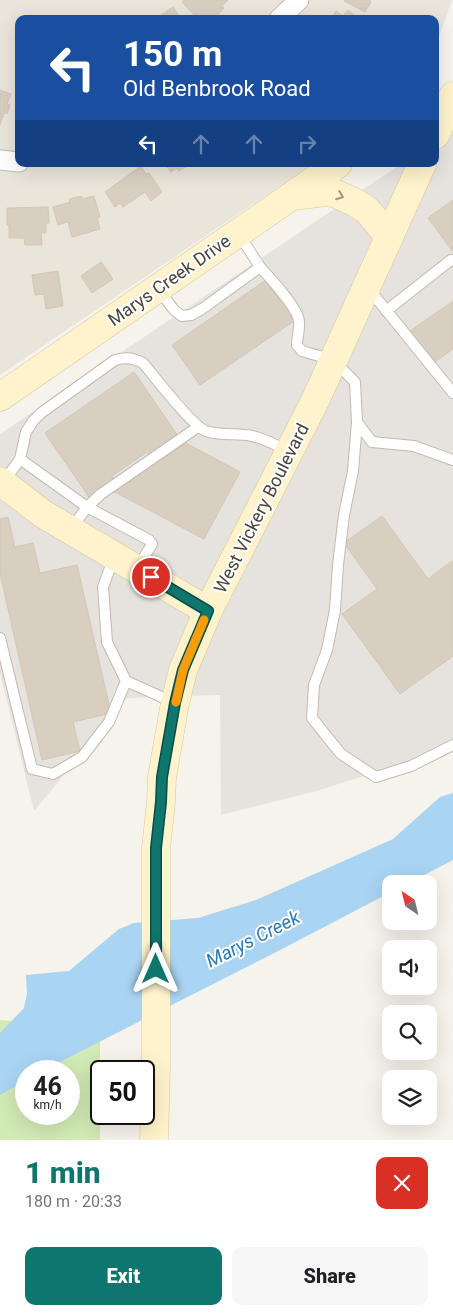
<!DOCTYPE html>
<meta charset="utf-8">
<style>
:root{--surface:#fff;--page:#f6f6f6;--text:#202124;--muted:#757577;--accent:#0f766e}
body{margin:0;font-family:Roboto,sans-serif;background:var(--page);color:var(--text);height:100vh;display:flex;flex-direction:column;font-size:19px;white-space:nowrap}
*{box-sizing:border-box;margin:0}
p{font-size:16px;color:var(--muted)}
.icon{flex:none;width:28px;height:28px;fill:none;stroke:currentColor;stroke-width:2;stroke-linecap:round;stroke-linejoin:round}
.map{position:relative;height:1140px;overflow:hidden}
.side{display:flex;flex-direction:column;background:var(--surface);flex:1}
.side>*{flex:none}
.guide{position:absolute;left:15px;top:15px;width:424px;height:152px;border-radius:10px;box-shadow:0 5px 20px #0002;background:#1a4fa0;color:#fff;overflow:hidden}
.needle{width:32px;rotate:325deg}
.buttons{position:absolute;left:382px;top:875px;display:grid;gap:10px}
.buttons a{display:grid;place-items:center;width:55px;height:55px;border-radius:10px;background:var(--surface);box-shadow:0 5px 20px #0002;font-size:25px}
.speed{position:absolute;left:15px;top:1060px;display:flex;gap:10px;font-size:25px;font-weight:700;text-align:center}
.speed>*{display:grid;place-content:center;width:65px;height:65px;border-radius:50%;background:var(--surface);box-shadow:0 5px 20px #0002;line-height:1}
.speed small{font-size:12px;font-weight:400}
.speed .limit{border:2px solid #111;border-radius:8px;background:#fff;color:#111}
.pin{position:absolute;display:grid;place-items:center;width:42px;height:42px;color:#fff;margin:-21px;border:2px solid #fff;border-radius:50%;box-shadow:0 1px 5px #0007}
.me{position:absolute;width:55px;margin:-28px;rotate:0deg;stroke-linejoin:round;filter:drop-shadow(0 0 4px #0008)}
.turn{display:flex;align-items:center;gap:18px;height:105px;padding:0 25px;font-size:22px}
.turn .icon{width:65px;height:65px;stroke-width:2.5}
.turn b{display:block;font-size:35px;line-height:42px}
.lanes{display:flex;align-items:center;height:48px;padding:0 25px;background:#0003;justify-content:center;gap:25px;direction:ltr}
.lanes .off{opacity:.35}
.round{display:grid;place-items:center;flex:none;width:52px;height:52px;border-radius:10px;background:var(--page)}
.headline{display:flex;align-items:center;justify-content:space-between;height:85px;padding:0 25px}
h1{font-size:30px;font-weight:800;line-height:38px;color:var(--accent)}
.cta{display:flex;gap:10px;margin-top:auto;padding:10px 25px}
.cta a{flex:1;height:58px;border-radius:10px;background:var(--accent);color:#fff;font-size:20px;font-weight:800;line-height:58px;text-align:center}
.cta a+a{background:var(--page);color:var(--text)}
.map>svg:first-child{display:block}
.residential{fill:#eae5da}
.industrial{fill:#e6e2dd}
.green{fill:#d2eab5;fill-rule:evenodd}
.water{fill:#a9d4f2}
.building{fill:#d8cfc1;stroke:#d3c7b4}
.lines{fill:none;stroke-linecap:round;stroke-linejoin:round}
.lane-casing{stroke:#c2bbae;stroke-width:12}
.street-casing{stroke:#c2bbae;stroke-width:21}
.secondary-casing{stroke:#d6c79b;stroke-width:29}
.lane{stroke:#fff;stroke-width:10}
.street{stroke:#fff;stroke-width:19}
.secondary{stroke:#fff3cd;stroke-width:28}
.oneway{stroke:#9c937c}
.route-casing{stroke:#0a4d48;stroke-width:12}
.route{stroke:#0f766e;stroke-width:9}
.slow{stroke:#f59e0b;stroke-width:9}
.labels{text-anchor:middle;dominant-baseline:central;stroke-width:4;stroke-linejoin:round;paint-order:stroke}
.street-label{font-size:18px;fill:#4b4439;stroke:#fff}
.water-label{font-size:19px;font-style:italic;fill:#2e7ab2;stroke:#fff}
</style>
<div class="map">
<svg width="453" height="1140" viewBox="0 0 453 1140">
<rect width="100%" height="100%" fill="#f6f3ec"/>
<polygon class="residential" points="0,0 452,0 435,48 435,19 19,19 19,164 312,164 0,375"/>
<polygon class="industrial" points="453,129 453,748 313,792 221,815 220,695 127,698 34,811 0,673 0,434 401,164 435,164 435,141"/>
<path class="green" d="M0,1020L100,1031V1140H0ZM26,1071H69V1114H26Z"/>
<polygon class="water" points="453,793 453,860 407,884 391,884 391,892 284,948 42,1071 26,1071 26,1080 0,1095 0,1033 24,1008 27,993 26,975 69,971 119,929 134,923 198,918 256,900 393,839 440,797"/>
<g class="building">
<polygon points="184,0 228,0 222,6 224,8 214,19 210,15 206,19 198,19 182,2"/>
<polygon points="345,0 370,0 370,1 371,2 365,12 344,1"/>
<polygon points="173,7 181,19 164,19 161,15"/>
<polygon points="348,10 359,19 330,19 336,11 343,16"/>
<polygon points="0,90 11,94 7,104 10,105 7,114 4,113 0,125"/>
<polygon points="165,164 185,164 187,166 179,171 177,168 171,172"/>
<polygon points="141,166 146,174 149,173 162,192 151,201 145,192 123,207 120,203 115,207 105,192"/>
<polygon points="82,196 82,199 94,196 100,217 97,218 100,229 72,237 68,222 58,225 53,207 70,202 69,199"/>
<polygon points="453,200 453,252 428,218"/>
<polygon points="48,207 49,223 46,223 46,233 41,233 42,245 25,245 24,238 9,238 9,225 7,225 7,208"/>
<polygon points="101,262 113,279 92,293 81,276"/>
<polygon points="58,271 63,306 46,309 44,294 35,295 32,275"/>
<polygon points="266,280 294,321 200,385 172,345"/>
<polygon points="453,301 453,349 432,364 410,331"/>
<polygon points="134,372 178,436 149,455 147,452 112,476 114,479 89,497 45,433"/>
<polygon points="186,443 240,472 204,539 113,491"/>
<polygon points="382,516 428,579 452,561 453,562 453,656 400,694 342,614 377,589 344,543"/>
<polygon points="8,517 15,547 33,543 40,573 77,565 111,713 73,722 80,751 42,760 0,573 0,519"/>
</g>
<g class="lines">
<g class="lane-casing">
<g id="lane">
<path d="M260,267C270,278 298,308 299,321C300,329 297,337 297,345L302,351L333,360L355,382L357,422L353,471L344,515L338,565L335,610L327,650L314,685L312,718L341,754L376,777L411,766L453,745"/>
<polyline points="158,289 174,310 182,316 191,315 202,309 260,267 238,233"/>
<polyline points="369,289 453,393"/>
<polyline points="386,311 451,260"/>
<polyline points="357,422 372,442 414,446 453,460"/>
<polyline points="20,459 87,507 149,540 152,544 137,569"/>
<path d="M3,483L20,459L26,432L33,421L41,413L115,360C126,357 133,358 143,363C154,376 193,427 206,431C221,436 237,433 252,436C264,438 277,446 288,451"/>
<polyline points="71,529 87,507 101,494 198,427"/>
<polyline points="114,557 103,587 107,642 126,681 175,703"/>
<polyline points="0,638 32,769 53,774 82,757 109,722 126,681"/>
</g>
</g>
<g class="street-casing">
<g id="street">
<polyline points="279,19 299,0"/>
<polyline points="0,160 19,162"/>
</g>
</g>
<g class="secondary-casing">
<g id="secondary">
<polyline points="435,135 453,96"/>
<polyline points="293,196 325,192 334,193 354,202 367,210 389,237"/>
<polyline points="0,397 338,164"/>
<polyline points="0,481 43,514 208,611"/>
<polyline points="154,1140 156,1065 156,848 161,802 162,777 175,703 183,670 208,611 315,401 422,164"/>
</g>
</g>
<use href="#lane" class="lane"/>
<use href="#street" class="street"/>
<use href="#secondary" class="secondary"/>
</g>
<defs><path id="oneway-chevron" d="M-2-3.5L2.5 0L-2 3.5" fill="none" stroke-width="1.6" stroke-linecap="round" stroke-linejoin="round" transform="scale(1.25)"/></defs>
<use class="oneway" href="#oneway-chevron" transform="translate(340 196) rotate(21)"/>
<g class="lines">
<g class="route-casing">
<polyline id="route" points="151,577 208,611 183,670 175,703 162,777 161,802 156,848 156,969"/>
</g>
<use href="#route" class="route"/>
<polyline class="slow" points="176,702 183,670 204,620"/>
</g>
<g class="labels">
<g class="street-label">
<text transform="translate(169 280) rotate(-35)">Marys Creek Drive</text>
<text transform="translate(261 508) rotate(-63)">West Vickery Boulevard</text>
</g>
<g class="water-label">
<text transform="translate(253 939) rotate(-27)">Marys Creek</text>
</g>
</g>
</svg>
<div class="buttons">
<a><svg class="needle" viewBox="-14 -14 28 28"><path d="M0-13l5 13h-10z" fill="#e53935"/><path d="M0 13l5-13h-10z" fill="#757577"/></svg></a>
<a><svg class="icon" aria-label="sound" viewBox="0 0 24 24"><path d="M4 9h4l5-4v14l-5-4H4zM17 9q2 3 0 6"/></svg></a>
<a><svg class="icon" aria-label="search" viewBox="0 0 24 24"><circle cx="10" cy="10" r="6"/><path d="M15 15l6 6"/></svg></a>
<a><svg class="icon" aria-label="layers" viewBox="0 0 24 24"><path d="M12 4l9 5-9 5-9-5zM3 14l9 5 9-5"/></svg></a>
</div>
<div class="speed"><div>46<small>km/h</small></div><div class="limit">50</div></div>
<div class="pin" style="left:151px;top:577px;background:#d93025"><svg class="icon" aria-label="arrive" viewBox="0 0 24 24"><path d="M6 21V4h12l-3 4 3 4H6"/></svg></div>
<svg class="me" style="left:156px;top:969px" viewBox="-20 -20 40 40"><path d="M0-17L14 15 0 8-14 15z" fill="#0f766e" stroke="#fff" stroke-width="4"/></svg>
<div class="guide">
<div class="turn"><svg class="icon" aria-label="left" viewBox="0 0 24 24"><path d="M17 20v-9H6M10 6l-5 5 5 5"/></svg><div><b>150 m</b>Old Benbrook Road</div></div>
<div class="lanes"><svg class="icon" aria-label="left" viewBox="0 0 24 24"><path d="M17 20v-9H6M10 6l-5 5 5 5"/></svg><svg class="icon off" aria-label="ahead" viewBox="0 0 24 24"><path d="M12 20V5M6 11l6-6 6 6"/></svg><svg class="icon off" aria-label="ahead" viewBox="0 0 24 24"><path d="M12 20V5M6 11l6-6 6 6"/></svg><svg class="icon off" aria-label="right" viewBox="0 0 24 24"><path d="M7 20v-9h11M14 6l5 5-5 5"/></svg></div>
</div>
</div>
<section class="side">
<div class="headline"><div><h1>1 min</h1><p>180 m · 20:33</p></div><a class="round" style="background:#d93025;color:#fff"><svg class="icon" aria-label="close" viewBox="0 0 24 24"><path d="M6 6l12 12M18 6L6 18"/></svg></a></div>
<div class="cta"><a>Exit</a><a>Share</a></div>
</section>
